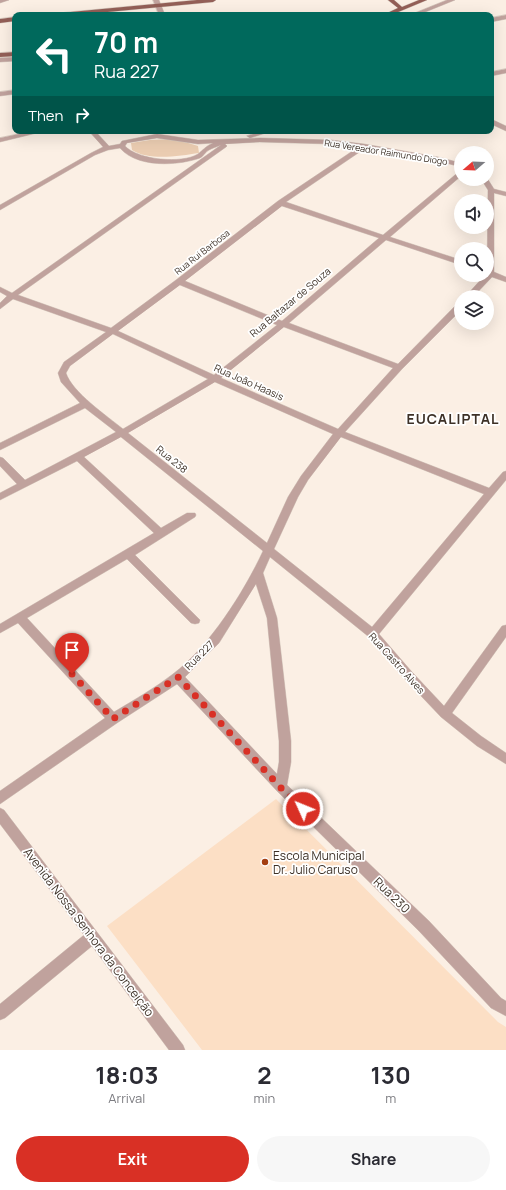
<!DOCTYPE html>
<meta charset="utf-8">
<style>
:root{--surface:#fff;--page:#f7f7f7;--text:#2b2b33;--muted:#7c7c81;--accent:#d93025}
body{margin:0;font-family:Manrope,sans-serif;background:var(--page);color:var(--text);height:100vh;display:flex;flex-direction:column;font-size:15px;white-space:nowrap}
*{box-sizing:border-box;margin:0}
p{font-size:13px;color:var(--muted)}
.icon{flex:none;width:22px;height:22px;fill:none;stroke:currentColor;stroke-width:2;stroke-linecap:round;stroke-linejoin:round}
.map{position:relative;height:1050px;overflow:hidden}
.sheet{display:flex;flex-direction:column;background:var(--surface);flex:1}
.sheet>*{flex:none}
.banner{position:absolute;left:12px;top:12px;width:482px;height:122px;border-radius:8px;box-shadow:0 4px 16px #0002;background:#00695c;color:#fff;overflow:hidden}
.needle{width:26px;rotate:251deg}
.controls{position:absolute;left:454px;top:146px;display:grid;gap:8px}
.controls a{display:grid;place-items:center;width:40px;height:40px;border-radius:50%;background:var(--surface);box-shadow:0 4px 16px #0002;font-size:20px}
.pin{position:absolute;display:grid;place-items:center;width:34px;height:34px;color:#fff;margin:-41px -17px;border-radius:50% 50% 50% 0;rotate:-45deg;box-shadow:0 0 4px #0007}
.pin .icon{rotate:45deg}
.me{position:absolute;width:44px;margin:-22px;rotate:314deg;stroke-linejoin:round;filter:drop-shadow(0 0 3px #0008)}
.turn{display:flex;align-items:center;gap:14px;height:84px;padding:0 16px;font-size:18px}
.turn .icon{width:52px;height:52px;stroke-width:2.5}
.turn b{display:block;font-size:28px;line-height:34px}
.then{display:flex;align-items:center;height:38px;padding:0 16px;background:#0003;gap:8px;font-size:15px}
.eta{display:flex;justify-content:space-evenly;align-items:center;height:68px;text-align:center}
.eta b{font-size:24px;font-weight:700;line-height:28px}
.button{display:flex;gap:8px;margin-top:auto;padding:8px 16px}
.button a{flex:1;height:46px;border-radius:24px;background:var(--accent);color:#fff;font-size:16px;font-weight:700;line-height:46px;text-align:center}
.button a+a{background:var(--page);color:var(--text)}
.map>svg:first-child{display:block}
.built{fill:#fcdfc5}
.green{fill:#eaccb1}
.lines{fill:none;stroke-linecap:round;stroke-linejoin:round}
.minor-casing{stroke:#d9cdc2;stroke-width:1}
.major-casing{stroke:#d9cdc2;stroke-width:1}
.minor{fill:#c0a29d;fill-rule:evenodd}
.major{fill:#935f57;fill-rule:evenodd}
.route{stroke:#d93025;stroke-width:7;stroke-dasharray:0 12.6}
.poi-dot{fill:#a43f12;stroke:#fff;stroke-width:1.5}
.labels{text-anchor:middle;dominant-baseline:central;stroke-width:3.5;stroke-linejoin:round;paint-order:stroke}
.far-street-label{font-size:9px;fill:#3d3127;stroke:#fff}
.street-label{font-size:10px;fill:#3d3127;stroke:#fff}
.near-poi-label{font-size:12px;fill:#3d3127;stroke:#fff;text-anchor:start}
.near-street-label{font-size:12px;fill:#3d3127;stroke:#fff}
.district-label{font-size:14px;font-weight:bold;letter-spacing:1px;fill:#3d3127;stroke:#fff}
</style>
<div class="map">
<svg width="506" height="1050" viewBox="0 0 506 1050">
<rect width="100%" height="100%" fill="#fbefe4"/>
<polygon class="built" points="276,799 498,1022 506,1027 506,1050 202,1050 107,926"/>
<path class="green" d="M175,139L198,146L199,153C179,156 149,161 132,150L131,143L150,140Z"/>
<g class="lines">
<g class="minor-casing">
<g id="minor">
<polygon points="0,0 9,0 0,3"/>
<polygon points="153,0 159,0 165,15 159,15"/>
<polygon points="447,0 455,0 418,15 410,15"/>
<polygon points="506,15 506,19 491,22 491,18"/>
<polygon points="15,57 15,61 0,62 0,58"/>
<polygon points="506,69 506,73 491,76 491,72"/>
<polygon points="15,90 15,94 0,96 0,92"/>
<polygon points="491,119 506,126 506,131 491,124"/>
<polygon points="33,131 45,131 0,142 0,138"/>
<path d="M89,131H95L109,146L120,144L122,141L157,134L198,140L260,138L331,140L364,144L438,157L461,163V167L438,161L364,149L286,202L383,235L461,170V176L390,237L461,260V265L386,240L289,323L398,364L458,303H461V310L402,369L345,432L489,488L503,472L506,471V480L379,634L412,672L444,706L502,626L506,625V637L452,713L481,736L506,753V764L477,746L441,717L404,678L369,637L270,557L263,573L277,618L291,741V762L287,785L429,921L501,998L506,1001V1016L491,1008L419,931L277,791L177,684L117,723L0,804V791L105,718L18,623L0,633V624L154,533L77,461L0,500V493L17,484L0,466V457L3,458L25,480L116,432L85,408L0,450V443L80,403L61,382L58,373L64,362L106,332L13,299L0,309V303L7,296L0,292V287L12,293L221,145C217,147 212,148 209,150C205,152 204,156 200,158C177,166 137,168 120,148L108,150L95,155L0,210V205L91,153L103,147ZM157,138L198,144L213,143C206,146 203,150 198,154C182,164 138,160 125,146L127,143ZM260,142L331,144L357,148L278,201L176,280L111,328L18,295L226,147L227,146L225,144ZM282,206L379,238L282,321L185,281ZM180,285L277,325L214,375L118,331ZM284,327L393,368L338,429L221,378ZM113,334L208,379L123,429C107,416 72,392 66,373L70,366ZM215,382L333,434L301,476L288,497L267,543L128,433ZM121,437L263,551C244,592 209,647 173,674C155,688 134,700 114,712L27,618L127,559L191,623L195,624L199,623L200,620L135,555L195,517L196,515L195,513H187L161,528L84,457ZM341,437L484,494L372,627L274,549L298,497L308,480ZM256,584L267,618L279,741V762L277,774L185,677L219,643Z"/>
<polygon points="262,131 272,131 250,138 247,136"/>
<polygon points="487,178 494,189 506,192 506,196 494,193 494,272 506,277 506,282 492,277 473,297 465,297 485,275 487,275 488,190 481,179"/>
<polygon points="0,808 4,810 183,1045 185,1050 169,1050 92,946 5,1018 0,1020 0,1004 84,935 0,824"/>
</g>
</g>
<g class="major-casing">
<g id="major">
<polygon points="197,0 216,0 213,2 76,15 57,15 60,13"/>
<polygon points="388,0 394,0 402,7 419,0 427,0 391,15 383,15 398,8"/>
<polygon points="15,17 15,21 0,23 0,19"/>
<polygon points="15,52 15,56 0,57 0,53"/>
</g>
</g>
<use href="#minor" class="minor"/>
<use href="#major" class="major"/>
</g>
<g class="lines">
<polyline class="route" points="72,674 113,719 178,677 281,788 303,809"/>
</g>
<circle class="poi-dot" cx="265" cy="862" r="4"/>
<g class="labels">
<g class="far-street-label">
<text transform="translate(386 152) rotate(9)">Rua Vereador Raimundo Diogo</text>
<text transform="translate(202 252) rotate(-38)">Rua Rui Barbosa</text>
</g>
<g class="street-label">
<text transform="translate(290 302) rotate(-40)">Rua Baltazar de Souza</text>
<text transform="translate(249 382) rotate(24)">Rua João Haasis</text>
<text transform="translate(172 459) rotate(39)">Rua 238</text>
<text transform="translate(199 655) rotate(-45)">Rua 227</text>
<text transform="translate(397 663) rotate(48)">Rua Castro Alves</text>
</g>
<g class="near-poi-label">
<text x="273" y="855">Escola Municipal<tspan x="273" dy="14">Dr. Julio Caruso</tspan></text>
</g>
<g class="near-street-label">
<text transform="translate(392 895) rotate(44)">Rua 230</text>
<text transform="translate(89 932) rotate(53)">Avenida Nossa Senhora da Conceição</text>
</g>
<g class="district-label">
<text x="453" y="418">EUCALIPTAL</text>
</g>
</g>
</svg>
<div class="controls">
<a><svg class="needle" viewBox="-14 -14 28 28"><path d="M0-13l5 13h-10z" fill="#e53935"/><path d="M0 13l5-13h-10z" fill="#7c7c81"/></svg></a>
<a><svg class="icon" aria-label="sound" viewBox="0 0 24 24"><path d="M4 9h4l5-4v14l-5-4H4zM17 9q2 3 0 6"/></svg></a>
<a><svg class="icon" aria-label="search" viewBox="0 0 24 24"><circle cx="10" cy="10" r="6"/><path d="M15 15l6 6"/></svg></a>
<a><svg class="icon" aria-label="layers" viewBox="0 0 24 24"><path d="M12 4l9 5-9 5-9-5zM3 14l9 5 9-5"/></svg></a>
</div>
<div class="pin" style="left:72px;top:674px;background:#d93025"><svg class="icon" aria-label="arrive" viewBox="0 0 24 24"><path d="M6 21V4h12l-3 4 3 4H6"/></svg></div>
<svg class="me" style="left:303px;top:809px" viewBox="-20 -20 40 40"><circle r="17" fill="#d93025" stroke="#fff" stroke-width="3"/><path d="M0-11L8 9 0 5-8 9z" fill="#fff"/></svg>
<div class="banner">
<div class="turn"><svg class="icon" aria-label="left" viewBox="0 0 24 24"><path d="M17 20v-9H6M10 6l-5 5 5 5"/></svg><div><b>70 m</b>Rua 227</div></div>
<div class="then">Then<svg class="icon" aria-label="right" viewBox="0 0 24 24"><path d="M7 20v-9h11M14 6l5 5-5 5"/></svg></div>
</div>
</div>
<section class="sheet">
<div class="eta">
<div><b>18:03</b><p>Arrival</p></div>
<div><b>2</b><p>min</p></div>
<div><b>130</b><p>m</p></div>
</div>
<div class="button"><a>Exit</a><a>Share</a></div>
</section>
